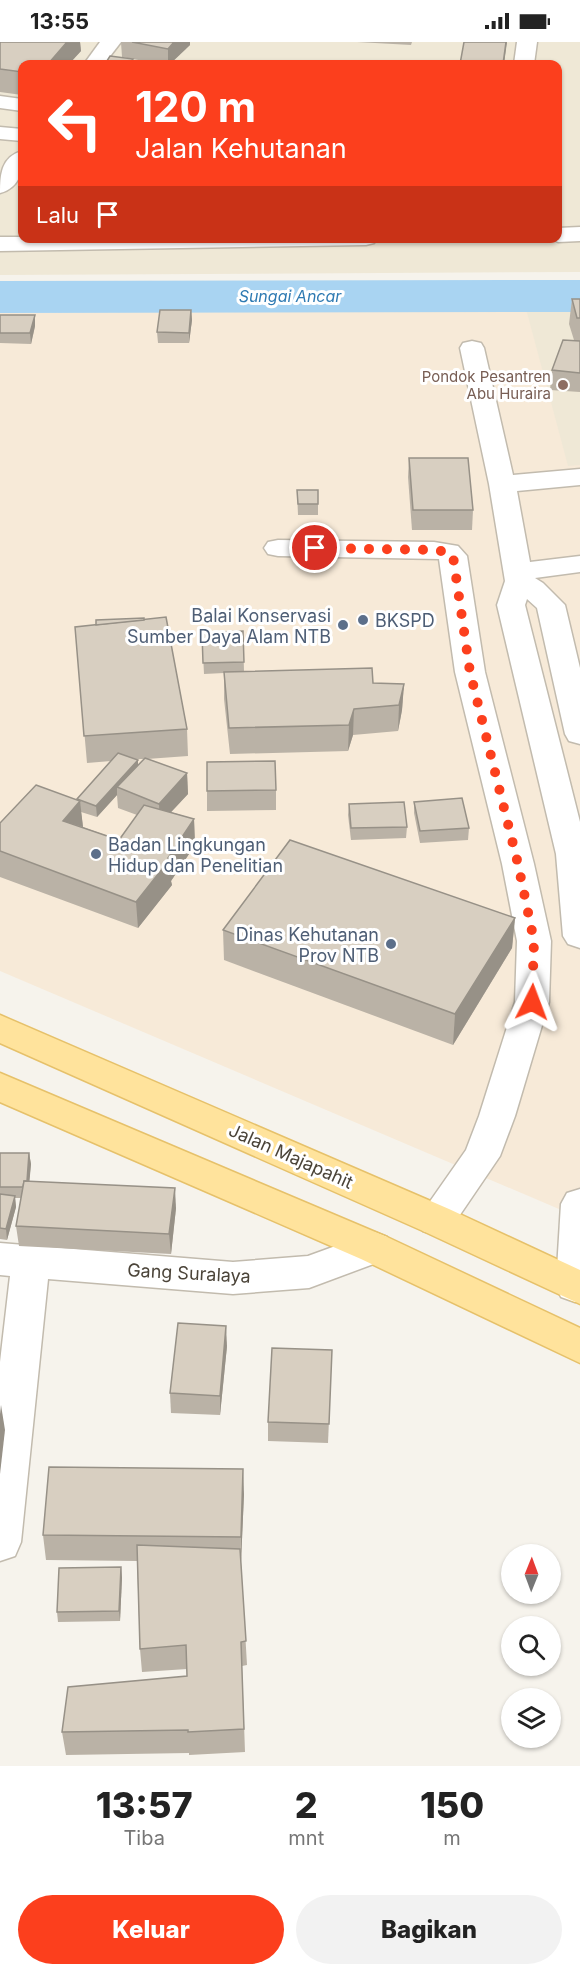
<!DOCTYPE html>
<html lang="id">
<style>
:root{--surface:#fff;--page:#f2f2f2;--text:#222;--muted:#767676;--accent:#fc3f1d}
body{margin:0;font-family:Inter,sans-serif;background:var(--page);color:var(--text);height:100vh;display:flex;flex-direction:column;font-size:22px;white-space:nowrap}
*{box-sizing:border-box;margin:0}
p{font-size:20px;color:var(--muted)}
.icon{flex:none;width:33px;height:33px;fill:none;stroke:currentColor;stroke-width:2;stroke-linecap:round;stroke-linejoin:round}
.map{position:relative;height:1724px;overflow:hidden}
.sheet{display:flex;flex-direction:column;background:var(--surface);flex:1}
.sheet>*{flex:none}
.top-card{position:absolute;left:18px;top:18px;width:544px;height:183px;border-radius:12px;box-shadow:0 2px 4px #0004;background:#fc3f1d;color:#fff;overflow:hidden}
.needle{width:39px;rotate:1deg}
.buttons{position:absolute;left:501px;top:1502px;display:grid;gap:12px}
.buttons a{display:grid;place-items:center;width:60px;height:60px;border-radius:50%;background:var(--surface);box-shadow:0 2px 4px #0004;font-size:30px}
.pin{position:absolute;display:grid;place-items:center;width:51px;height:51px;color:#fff;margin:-26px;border:3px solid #fff;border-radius:50%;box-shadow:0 2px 6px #0007}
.me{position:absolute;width:66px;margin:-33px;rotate:3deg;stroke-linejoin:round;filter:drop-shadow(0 0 4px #0008)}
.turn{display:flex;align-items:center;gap:21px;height:126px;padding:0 18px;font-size:27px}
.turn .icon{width:78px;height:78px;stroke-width:2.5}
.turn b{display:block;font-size:42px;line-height:51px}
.then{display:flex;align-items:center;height:57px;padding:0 18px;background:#0003;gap:12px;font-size:22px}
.eta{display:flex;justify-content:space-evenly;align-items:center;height:102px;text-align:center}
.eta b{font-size:36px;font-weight:800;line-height:42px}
.cta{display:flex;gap:12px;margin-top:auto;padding:12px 18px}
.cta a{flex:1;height:69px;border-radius:36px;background:var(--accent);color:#fff;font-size:24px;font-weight:800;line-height:69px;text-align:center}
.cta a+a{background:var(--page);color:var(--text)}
.status{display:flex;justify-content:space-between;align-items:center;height:42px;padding:0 30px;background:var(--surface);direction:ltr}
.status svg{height:16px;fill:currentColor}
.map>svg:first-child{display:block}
.commercial{fill:#f7ead8}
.education{fill:#efe8d6;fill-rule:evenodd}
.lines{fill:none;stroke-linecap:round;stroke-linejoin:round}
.river{fill:#a9d4f2;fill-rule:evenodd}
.minor-casing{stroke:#c2bbae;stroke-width:3}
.major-casing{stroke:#e6c16a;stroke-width:3}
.minor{fill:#fff;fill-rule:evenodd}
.major{fill:#ffe39c;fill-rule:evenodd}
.wall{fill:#bab2a6;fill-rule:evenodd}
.shaded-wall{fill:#979187}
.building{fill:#d8cfc1;stroke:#979187;stroke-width:1.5}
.route{stroke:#fc3f1d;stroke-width:10;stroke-dasharray:0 18}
.education-dot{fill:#8d6e63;stroke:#fff;stroke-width:2}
.service-dot{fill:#5c6f8a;stroke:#fff;stroke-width:2}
.labels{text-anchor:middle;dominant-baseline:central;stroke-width:6;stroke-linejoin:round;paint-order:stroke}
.far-education-label{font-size:15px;fill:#785e54;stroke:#fff;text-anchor:end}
.far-water-label{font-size:16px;font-style:italic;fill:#2e7ab2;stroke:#fff}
.service-label{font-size:18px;fill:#4e5e75;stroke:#fff;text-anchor:end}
.street-label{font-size:18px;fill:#4b4439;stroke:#fff}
</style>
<div class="status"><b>13:55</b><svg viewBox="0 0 49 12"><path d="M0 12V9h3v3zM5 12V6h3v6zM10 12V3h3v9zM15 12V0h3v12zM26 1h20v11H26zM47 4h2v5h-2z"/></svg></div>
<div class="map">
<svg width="580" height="1724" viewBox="0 0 580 1724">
<rect width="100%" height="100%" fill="#f6f3ec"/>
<polygon class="commercial" points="580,265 580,1176 0,929 0,271"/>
<g class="education">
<path d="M0,0H580V230L0,233ZM22,22H558V196H22Z"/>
<polygon points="580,261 580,423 568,424 525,263"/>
</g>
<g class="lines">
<polygon class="river" points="580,238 580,270 0,271 0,239"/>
<g class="minor-casing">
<g id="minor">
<polygon points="100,0 121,0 104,22 84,22"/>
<polygon points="517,0 537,0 534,22 514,22"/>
<polygon points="0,54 22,57 22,69 0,66"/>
<polygon points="0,85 22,87 22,99 0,97"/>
<path d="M22,109C24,127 20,146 0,151C0,133 1,115 22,109Z"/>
<polygon points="580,185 580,199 558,200 549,196 558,196 558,186"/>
<polygon points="0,195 22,195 22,196 377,196 374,201 366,203 0,209"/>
<polygon points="472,299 481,301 484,306 513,433 580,427 580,443 517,449 530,520 580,514 580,530 535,536 543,541 565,563 580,626 580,702 569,699 565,692 537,566 527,557 525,563 580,780 580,906 568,902 563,894 556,812 497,563 505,539 489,442 460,306 463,301"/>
<polygon points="278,498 434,500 458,504 467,514 485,630 534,822 551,899 549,960 515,1074 500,1114 449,1189 436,1193 423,1189 417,1178 466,1108 479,1074 515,960 517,899 502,822 455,630 439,517 278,514 268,512 264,506 268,500"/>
<polygon points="580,1147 580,1258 575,1260 561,1255 556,1244 561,1162 567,1151"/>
<polygon points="374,1190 387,1195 393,1206 387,1217 309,1246 233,1252 48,1237 21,1500 15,1514 0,1519 0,1320 10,1234 0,1233 0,1201 233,1220 308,1214"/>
</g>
</g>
<g class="major-casing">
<g id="major">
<polygon points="0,973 449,1167 580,1228 580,1262 423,1189 0,1001"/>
<polygon points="0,1031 387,1195 580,1286 580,1321 361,1217 0,1060"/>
</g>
</g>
<use href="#minor" class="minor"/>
<use href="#major" class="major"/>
</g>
<g class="wall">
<polygon points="0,0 80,0 81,9 69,22 22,22 22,53 0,50"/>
<polygon points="121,0 190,0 190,3 170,22 160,22 122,15"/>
<polygon points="357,0 412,0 411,3"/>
<polygon points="572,257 580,257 580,350 550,348 552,328 574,298 569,282"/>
<polygon points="191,268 192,278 189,301 158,301 157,290"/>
<polygon points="0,273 35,273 35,284 31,302 0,301"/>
<polygon points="409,416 473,468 472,488 412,488 408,435"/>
<polygon points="297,448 318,448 318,473 298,473"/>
<path d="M144,578L187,687L188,714L147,717L187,731L188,752L171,770L194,777L195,803L171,839L172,843L138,886L0,835V781L77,757L111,719L87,721L75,585ZM137,717H144L138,723ZM117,753L118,766L137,773L119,798L83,785L81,770L97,775Z"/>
<polygon points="243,589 244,630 373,641 404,642 402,668 398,689 353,693 348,709 230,712 224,657 224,631 204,632 202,591"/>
<polygon points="276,748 276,768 207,769 207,749"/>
<polygon points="414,760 469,786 468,798 420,801 414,771"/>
<polygon points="349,762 407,785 406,796 351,798 348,773"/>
<polygon points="515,876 512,906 453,1003 224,918 223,888"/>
<polygon points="0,1111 29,1111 31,1122 29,1139 176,1166 171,1212 19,1204 16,1184 21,1156 15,1156 16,1165 7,1198 0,1197"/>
<polygon points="227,1304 220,1373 171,1371 170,1351"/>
<polygon points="332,1308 328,1401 268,1399 268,1380"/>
<polygon points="244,1452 241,1520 247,1623 242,1624 245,1710 189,1713 189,1711 66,1713 62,1690 187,1634 187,1627 142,1630 140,1607 137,1519 46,1518 43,1493"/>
<polygon points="121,1525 122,1536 120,1579 58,1580 57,1570"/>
</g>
<g class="shaded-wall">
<polygon points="67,0 80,0 81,9 69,22 48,22"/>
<polygon points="174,0 190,0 190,3 170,22 168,22 168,7"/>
<polygon points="506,0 507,0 504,22 503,22"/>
<polygon points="191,268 192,278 189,301 189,291"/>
<polygon points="35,273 35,284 31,302 30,291"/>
<polygon points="404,642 402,668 398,689 399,663"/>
<polygon points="354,667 353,693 348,709 349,683"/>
<polygon points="138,718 138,729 117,745 117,753 97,775 96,764"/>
<polygon points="187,731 188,752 160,782 159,762"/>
<polygon points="80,759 83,785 63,779"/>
<polygon points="194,777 195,803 171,839 172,843 138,886 136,860 168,816"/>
<polygon points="515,876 512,906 453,1003 455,972"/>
<polygon points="29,1111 31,1122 28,1156 26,1145"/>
<polygon points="175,1146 176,1166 171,1212 169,1192"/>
<polygon points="15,1154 16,1165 7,1198 6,1187"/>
<polygon points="226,1284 227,1304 220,1373 220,1354"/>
<polygon points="1,1363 5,1388 0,1432 0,1372"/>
<polygon points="243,1427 244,1452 241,1520 241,1495"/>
<polygon points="121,1525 122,1536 120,1579 119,1569"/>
</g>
<g class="building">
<polygon points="0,0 67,0 48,22 22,22 22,30 0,27"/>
<polygon points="132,0 174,0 168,7"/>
<polygon points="464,0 506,0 503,22 460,22"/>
<polygon points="110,14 133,17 129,22 105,22"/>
<polygon points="572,257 580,257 580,276 577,276"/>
<polygon points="160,268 191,268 189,291 157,290"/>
<polygon points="0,273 35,273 30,291 0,291"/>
<polygon points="563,298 580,299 580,331 552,328"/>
<polygon points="409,416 468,416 473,468 413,468"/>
<polygon points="297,448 318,448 318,462 298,462"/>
<polygon points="166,575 187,687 84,694 75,585"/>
<polygon points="144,576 144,578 96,583 96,578"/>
<polygon points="243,589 244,620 203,621 202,591"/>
<polygon points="372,626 373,641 404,642 399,663 354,667 349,683 229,686 224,630"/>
<polygon points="118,711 138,718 96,764 77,757"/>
<polygon points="145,716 187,731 159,762 117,745"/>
<polygon points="275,719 276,748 207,749 207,720"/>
<polygon points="36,743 80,759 63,779 119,798 144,763 194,777 168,816 170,817 136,860 0,809 0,781"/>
<polygon points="462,756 469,786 420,789 414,760"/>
<polygon points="404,760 407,785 351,786 349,762"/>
<polygon points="290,798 515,876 455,972 223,888"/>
<polygon points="0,1111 29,1111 27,1139 24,1139 23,1145 0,1145"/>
<polygon points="24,1139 175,1146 169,1192 16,1184"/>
<polygon points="0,1152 15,1154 6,1187 0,1186"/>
<polygon points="178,1281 226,1284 220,1354 170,1351"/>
<polygon points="272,1306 332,1308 329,1382 268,1380"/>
<polygon points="49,1425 243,1427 241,1495 43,1493"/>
<polygon points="137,1503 240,1507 246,1599 241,1600 244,1687 188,1690 188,1688 62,1690 68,1645 187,1634 186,1603 140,1607"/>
<polygon points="121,1525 119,1569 57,1570 59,1526"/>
</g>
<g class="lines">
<polyline class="route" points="315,506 434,508 447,510 453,514 470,630 518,822 534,899 532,960"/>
</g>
<circle class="education-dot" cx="563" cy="343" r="6"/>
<g class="service-dot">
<circle cx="363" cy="578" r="6"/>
<circle cx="343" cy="583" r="6"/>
<circle cx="96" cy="812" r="6"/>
<circle cx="391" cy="902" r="6"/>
</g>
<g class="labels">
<g class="far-education-label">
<text x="551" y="334">Pondok Pesantren<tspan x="551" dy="17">Abu Huraira</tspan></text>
</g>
<g class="far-water-label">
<text x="290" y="254">Sungai Ancar</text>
</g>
<g class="service-label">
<text x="331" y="573">Balai Konservasi<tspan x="331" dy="21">Sumber Daya Alam NTB</tspan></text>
<text x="375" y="578" text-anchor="start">BKSPD</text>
<text x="108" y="802" text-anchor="start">Badan Lingkungan<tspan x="108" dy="21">Hidup dan Penelitian</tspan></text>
<text x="379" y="892">Dinas Kehutanan<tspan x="379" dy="21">Prov NTB</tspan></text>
</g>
<g class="street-label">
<text transform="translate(291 1114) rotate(24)">Jalan Majapahit</text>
<text transform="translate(189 1231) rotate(3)">Gang Suralaya</text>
</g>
</g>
</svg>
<div class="buttons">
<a><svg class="needle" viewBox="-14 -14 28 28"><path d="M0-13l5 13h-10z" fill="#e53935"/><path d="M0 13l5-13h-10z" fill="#767676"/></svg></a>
<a><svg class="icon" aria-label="search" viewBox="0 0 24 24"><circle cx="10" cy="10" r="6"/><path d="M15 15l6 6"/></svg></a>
<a><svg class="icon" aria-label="layers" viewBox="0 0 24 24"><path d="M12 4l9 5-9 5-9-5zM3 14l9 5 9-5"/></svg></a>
</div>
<div class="pin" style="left:315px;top:506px;background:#d93025"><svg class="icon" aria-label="arrive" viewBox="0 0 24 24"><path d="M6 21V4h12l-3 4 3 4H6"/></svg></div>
<svg class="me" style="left:532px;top:960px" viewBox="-20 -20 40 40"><path d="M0-17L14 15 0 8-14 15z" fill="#fc3f1d" stroke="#fff" stroke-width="4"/></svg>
<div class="top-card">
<div class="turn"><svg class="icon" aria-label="left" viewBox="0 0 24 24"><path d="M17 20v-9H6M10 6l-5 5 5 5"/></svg><div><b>120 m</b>Jalan Kehutanan</div></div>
<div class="then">Lalu<svg class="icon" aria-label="arrive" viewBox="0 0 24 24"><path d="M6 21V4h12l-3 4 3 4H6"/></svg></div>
</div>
</div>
<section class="sheet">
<div class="eta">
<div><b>13:57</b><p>Tiba</p></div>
<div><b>2</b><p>mnt</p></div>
<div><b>150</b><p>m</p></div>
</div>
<div class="cta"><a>Keluar</a><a>Bagikan</a></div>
</section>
